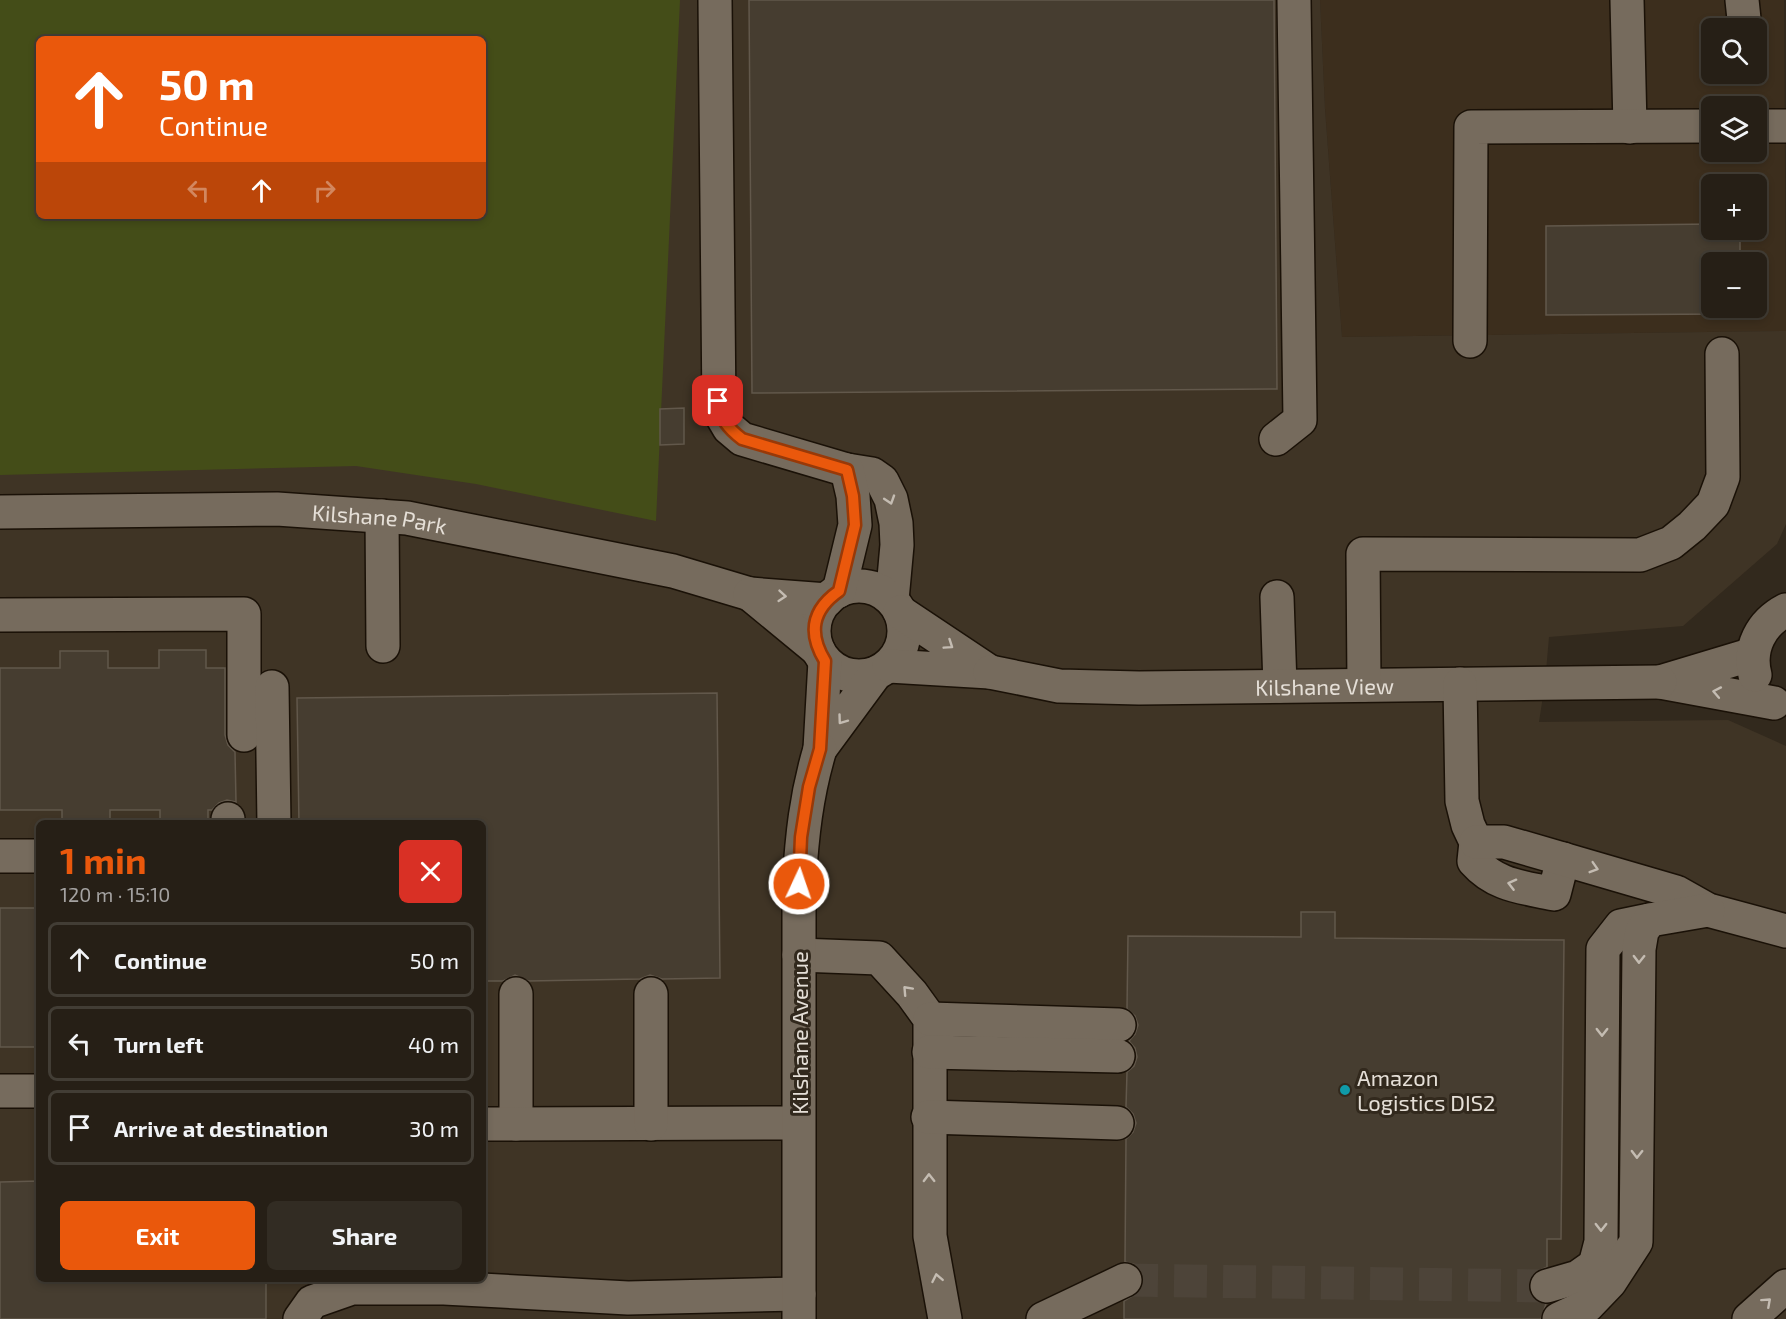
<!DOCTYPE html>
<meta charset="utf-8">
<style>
:root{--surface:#261f16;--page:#322c23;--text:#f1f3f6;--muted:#a4a2a1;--line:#423d35;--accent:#ea580c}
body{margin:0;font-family:"Exo 2",sans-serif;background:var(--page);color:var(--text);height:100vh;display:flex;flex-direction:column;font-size:22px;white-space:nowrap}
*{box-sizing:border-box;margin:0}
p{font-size:20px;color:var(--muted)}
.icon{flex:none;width:33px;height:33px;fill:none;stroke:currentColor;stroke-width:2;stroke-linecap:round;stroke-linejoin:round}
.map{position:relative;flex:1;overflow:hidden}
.side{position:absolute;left:36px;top:820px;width:450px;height:462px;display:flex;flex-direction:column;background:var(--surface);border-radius:9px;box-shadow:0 3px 9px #0003,0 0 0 2px var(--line)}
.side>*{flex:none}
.top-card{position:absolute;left:36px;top:36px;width:450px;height:183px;border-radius:9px;box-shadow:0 3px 9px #0003,0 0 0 2px var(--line);background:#ea580c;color:#fff;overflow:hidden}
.fabs{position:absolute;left:1701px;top:18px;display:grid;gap:12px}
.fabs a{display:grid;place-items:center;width:66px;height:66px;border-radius:9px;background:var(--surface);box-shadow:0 3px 9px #0003,0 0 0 2px var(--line);font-size:30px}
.pin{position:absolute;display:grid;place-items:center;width:51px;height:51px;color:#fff;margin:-26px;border-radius:12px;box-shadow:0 3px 9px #0006}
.me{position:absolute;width:66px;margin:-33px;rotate:3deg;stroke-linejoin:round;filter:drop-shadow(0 0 4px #0008)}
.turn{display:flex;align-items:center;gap:21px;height:126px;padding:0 24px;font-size:27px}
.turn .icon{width:78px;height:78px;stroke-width:2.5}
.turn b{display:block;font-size:42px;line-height:51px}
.lanes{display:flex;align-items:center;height:57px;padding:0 24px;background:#0003;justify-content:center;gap:30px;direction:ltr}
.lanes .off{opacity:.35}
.round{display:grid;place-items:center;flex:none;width:63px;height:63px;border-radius:9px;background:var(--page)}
.head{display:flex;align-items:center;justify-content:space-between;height:102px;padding:0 24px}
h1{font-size:36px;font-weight:700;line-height:45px;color:var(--accent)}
.action{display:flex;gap:12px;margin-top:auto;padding:12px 24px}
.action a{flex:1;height:69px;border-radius:9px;background:var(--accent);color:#fff;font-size:24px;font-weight:700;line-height:69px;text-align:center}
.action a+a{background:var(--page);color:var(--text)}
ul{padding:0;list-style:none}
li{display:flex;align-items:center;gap:18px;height:75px;margin:0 12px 9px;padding:0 12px;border:3px solid var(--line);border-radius:9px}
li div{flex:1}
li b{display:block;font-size:22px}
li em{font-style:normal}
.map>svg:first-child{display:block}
.built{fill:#3c2e1d;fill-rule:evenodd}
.industrial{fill:#3f3425;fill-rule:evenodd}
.green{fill:#444d18;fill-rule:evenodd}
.building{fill:#463d30;stroke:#62584b;stroke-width:1.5}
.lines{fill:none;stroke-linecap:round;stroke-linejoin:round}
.minor-tunnel{stroke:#4d4439;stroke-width:33;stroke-dasharray:33 16;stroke-linecap:butt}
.minor-casing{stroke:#1a1107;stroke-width:36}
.minor{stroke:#766b5d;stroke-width:33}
.oneway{stroke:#c4bcb2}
.route-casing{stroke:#983908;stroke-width:15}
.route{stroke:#ea580c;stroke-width:10}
.culture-dot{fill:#0f9aa8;stroke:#32291d;stroke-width:2}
.labels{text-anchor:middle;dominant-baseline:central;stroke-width:6;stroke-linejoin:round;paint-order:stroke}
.street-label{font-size:22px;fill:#e5dfd7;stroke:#32291d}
.poi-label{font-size:22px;fill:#e5dfd7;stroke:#32291d;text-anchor:start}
</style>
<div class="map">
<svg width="1786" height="1319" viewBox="0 0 1786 1319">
<rect width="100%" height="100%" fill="#32291d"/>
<path class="built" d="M1320,0H1784L1786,331L1342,337L1325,109ZM1712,28H1756V74H1712ZM1712,106H1756V152H1712ZM1712,184H1756V230H1712ZM1712,262H1756V308H1712Z"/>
<path class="industrial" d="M0,0H1320L1325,109L1342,337L1786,331V524L1777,544L1683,626L1549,637L1545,683L1539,722L1728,720L1786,746V1319H0ZM39,39H483V216H39ZM39,824H483V1280H39Z"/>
<path class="green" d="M0,0H680L656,521L476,484L356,466L0,475ZM39,39H483V216H40Z"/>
<g class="building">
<polygon points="749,0 1274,0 1277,389 752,393"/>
<polygon points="1712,224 1712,230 1740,230 1740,262 1712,262 1712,308 1727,308 1727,314 1546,315 1546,226"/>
<polygon points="684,408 684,444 660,445 660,409"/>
<polygon points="159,650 206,650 206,668 225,668 225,735 228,745 235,752 236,802 227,800 219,803 212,810 208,810 208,824 160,824 160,810 110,810 110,824 62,824 62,810 0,810 0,668 60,668 60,651 108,651 108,668 159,668"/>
<polygon points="717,693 720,978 662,979 650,975 640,979 528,981 515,975 503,981 483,981 483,824 299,824 297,698"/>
<rect x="0" y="908" width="39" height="139"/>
<polygon points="1301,912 1335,912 1335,938 1564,940 1561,1239 1547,1239 1547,1267 1534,1273 1529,1281 1529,1291 1534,1299 1546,1304 1541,1319 1124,1319 1124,1301 1140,1291 1144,1281 1142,1271 1136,1265 1125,1262 1126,1139 1133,1132 1136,1123 1133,1114 1126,1107 1127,1072 1134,1066 1137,1057 1135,1048 1129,1041 1135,1034 1138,1025 1135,1016 1127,1009 1128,936 1301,937"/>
<polygon points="39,1181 39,1280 266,1280 266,1319 0,1319 0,1182"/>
</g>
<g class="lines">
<polyline class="minor-tunnel" points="1125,1280 1547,1286"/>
<g class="minor-casing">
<g id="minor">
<polyline points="715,0 719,411 729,428 742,439 847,470 872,474 882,481 891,499 896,523 897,545 892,600"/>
<polyline points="1627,0 1630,127"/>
<polyline points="1742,0 1744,19"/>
<polyline points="1756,126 1786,126"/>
<polyline points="1470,341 1471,127 1712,126"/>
<polyline points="1276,439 1300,420 1294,0"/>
<path id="s1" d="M0,512L277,509L407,518L673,571L750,594"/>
<polyline points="382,516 383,646"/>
<circle cx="859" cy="631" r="45"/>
<polyline points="839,591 855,525 853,496 847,470"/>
<polyline points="1277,597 1280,686"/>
<polyline points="0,615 244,614 244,735"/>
<polyline points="818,650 750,594 827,600"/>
<polyline points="1753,654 1660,682 1774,703"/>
<polyline points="825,661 820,749 876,673"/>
<polyline points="889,666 990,672 900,612"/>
<path id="s2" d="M990,672L1059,686L1139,688L1660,682"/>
<path d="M1755,675C1748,648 1761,623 1786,610"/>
<path d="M1460,684L1462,801L1468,825L1476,842L1474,861C1496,886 1523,887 1554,894L1563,859"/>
<polyline points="1364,685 1363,554 1640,555 1671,543 1692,526 1713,504 1723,477 1722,354"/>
<polyline points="272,687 274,824"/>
<polyline points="228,819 228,824"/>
<polyline points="1476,842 1504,842 1580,864 1676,892 1708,910 1786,931"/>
<polyline points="0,856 39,856"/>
<polyline points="799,955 879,958 912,994 930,1019 930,1236 945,1319"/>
<polyline points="516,994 516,1124"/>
<polyline points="930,1019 1119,1025"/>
<polyline points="929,1052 1118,1056"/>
<polyline points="0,1091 39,1091"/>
<polyline points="928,1117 1117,1123"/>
<polyline points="483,1124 798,1123"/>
<polyline points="651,1124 651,994"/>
<polyline points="1547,1286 1578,1277 1595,1265 1601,1242 1603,949 1621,926 1650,920"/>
<polyline points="300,1319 312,1302 352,1288 444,1288 628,1298 799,1294"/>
<path d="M799,1319V884C802,836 806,796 820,749"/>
<polyline points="1043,1319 1125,1280"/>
<polyline points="1559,1319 1587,1306 1610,1282 1636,1242 1639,949 1642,931 1650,920 1708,910"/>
<polyline points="1749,1319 1786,1286"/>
</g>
</g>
<use href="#minor" class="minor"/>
</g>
<defs><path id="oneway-chevron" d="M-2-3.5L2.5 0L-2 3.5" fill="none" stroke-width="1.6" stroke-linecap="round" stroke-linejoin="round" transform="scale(1.5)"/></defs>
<g class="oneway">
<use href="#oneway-chevron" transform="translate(890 500) rotate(72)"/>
<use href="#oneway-chevron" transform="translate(782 596) rotate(5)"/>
<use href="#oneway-chevron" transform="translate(949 645) rotate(34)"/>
<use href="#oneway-chevron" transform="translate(1717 692) rotate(-169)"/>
<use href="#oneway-chevron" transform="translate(842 720) rotate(126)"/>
<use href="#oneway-chevron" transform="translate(1594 868) rotate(17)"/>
<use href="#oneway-chevron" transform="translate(1512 884) rotate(-166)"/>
<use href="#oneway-chevron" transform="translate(1639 959) rotate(91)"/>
<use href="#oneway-chevron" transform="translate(907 990) rotate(-133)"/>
<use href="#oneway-chevron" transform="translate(1602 1032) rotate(90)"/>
<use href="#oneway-chevron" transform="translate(1637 1154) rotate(91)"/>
<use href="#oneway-chevron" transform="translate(929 1178) rotate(-91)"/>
<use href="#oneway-chevron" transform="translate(1601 1227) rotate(90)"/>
<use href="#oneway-chevron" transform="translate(937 1278) rotate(-101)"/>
<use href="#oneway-chevron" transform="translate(1767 1302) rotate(-42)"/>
</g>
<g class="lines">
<g class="route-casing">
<path id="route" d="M718,401C719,418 729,429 742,439L847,470L853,496L855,525L839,591C812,610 808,633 825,661L820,749L809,787L801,837L799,884"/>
</g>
<use href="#route" class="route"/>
</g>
<circle class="culture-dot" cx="1345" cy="1090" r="6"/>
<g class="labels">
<g class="street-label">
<text stroke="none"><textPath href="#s1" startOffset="380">Kilshane Park</textPath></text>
<text stroke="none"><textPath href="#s2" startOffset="336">Kilshane View</textPath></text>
<text transform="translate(799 1033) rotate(-90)">Kilshane Avenue</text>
</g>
<g class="poi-label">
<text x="1357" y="1077">Amazon<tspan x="1357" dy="25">Logistics DIS2</tspan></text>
</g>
</g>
</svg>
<div class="fabs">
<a><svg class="icon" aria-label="search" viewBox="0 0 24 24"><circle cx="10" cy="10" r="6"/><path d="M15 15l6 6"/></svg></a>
<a><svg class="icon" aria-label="layers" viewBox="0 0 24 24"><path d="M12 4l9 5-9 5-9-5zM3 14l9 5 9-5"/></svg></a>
<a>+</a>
<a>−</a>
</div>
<div class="pin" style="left:718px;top:401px;background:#d93025"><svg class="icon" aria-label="arrive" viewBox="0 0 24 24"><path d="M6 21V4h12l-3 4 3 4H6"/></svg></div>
<svg class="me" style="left:799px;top:884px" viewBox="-20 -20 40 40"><circle r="17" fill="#ea580c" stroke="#fff" stroke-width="3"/><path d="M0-11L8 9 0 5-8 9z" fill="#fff"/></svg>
<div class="top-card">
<div class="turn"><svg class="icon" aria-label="ahead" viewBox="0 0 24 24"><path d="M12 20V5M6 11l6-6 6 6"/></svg><div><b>50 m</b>Continue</div></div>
<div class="lanes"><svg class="icon off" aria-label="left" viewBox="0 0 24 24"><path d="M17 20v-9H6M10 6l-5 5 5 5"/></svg><svg class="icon" aria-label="ahead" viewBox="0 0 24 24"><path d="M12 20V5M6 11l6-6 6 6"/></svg><svg class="icon off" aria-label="right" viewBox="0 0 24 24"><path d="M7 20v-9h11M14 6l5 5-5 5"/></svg></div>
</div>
<section class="side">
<div class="head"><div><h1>1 min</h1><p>120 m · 15:10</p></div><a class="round" style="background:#d93025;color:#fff"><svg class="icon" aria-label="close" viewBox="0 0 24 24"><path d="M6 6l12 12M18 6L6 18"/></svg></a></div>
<ul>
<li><svg class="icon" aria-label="ahead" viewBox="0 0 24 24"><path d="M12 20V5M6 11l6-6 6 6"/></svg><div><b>Continue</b></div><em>50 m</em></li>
<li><svg class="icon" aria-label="left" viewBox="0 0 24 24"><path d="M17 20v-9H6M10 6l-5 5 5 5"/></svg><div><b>Turn left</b></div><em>40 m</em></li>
<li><svg class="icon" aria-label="arrive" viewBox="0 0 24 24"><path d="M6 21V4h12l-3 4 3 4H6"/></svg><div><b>Arrive at destination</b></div><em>30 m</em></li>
</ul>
<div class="action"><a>Exit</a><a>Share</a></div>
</section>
</div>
